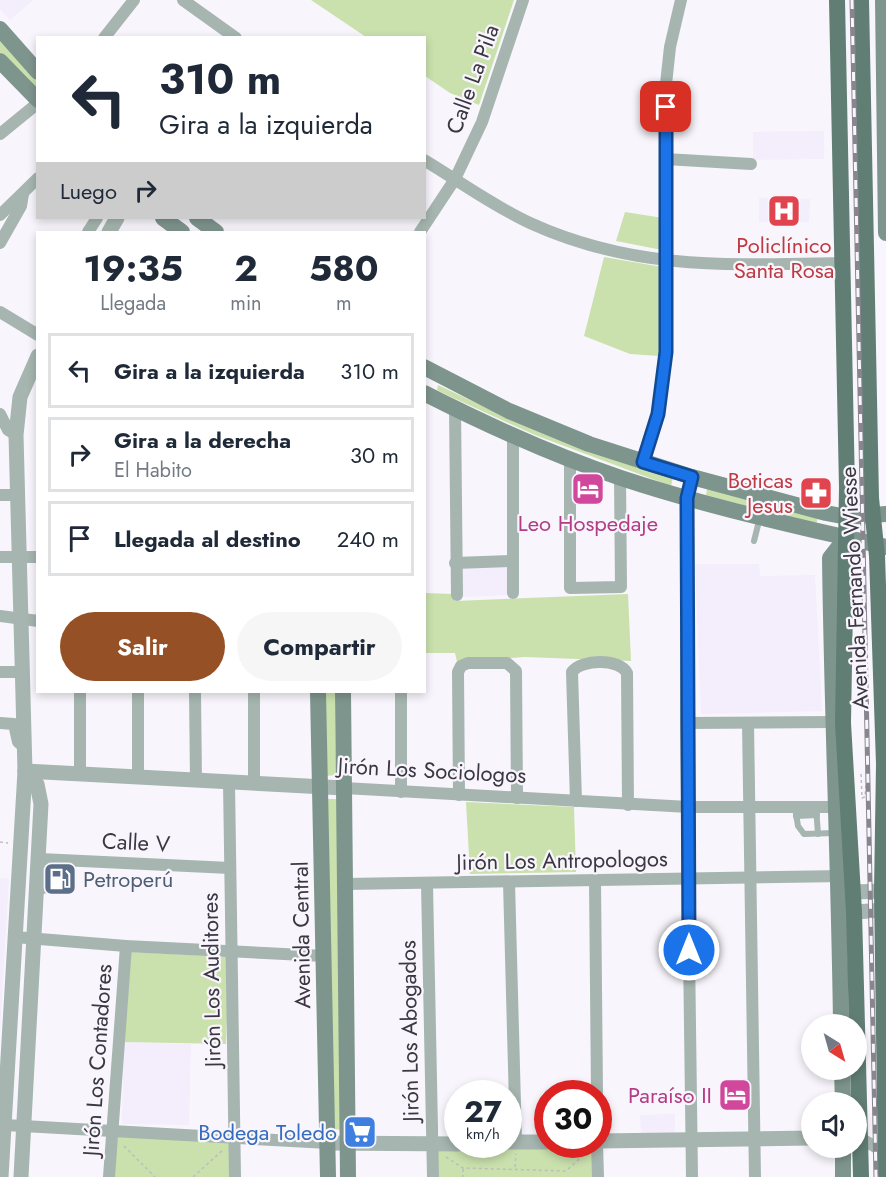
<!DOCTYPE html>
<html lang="es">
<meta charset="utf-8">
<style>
:root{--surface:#fff;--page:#f6f6f7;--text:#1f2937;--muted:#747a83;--line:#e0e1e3;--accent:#955026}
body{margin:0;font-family:Jost,sans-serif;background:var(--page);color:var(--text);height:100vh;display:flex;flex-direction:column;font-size:22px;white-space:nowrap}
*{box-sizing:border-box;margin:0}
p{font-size:20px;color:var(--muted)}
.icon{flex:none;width:33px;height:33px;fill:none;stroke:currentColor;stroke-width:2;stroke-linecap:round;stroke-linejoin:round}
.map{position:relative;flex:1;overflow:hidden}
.details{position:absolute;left:36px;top:231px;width:390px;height:462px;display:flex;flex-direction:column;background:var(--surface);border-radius:0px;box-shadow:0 3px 9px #0003}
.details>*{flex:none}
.banner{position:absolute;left:36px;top:36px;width:390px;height:183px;border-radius:0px;box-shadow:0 3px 9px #0003;background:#fff;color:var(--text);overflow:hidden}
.needle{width:39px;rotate:143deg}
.fabs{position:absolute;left:801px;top:1014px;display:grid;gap:12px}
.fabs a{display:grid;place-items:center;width:66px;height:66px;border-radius:50%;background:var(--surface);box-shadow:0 3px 9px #0003;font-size:30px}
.speed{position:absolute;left:444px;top:1080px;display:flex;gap:12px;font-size:30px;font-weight:700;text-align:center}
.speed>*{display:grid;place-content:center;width:78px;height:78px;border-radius:50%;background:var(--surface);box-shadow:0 3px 9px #0003;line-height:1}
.speed small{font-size:15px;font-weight:400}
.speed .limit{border:9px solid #d22;background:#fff;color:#111}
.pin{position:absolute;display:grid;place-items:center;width:51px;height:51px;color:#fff;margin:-26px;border-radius:12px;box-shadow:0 3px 9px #0006}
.me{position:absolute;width:66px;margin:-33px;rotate:0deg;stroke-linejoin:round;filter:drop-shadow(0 0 4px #0008)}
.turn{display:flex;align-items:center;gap:21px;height:126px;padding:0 24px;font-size:27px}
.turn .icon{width:78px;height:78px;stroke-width:2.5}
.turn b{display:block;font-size:42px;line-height:51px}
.then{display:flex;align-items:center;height:57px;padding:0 24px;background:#0003;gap:12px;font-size:22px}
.eta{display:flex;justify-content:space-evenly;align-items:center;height:102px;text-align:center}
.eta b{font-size:36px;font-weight:700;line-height:42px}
.action{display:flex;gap:12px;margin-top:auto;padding:12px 24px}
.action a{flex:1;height:69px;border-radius:36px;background:var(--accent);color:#fff;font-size:24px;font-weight:700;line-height:69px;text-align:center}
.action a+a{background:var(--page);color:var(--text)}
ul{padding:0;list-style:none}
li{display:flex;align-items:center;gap:18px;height:75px;margin:0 12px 9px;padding:0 12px;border:3px solid var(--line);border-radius:0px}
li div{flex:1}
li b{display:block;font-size:22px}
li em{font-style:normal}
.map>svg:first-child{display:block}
.built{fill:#f3edfc}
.green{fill:#cae1ae}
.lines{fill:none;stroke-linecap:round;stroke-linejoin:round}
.path{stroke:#bebbc3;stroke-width:1.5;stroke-dasharray:3 3;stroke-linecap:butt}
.service{stroke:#a6b5af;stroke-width:6}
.minor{stroke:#a6b5af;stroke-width:12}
.tertiary{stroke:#a6b5af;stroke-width:15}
.secondary{stroke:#7e958d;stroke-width:16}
.primary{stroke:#617e74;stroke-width:16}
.rail-casing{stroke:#89858f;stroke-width:5}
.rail{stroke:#f8f6fc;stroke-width:3;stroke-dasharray:9;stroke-linecap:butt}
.route-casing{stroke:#114b97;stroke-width:15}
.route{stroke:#1a73e8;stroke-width:10}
.labels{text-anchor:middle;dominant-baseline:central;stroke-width:4.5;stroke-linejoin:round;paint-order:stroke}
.street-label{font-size:22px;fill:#3c3743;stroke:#f8f6fc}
.health-label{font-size:22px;fill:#be3a42;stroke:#f8f6fc}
.hotel-label{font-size:22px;fill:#b23c85;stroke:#f8f6fc}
.service-label{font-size:22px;fill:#4e5e75;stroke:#f8f6fc;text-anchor:start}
.shop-label{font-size:22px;fill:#366cbe;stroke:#f8f6fc;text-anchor:end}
</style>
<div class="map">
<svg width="886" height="1177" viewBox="0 0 886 1177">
<rect width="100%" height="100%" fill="#f8f6fc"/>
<g class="built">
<polygon points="0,0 33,0 10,20 0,9"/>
<polygon points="824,131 824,159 753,160 753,132"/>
<polygon points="759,198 810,199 809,222 759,222"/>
<polygon points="507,564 508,595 461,597 460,566"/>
<polygon points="695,564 759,564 760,576 815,575 822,711 701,714"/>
<polygon points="0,878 9,879 0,1030"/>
<polygon points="124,1042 191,1044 189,1125 122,1124"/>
<polygon points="675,1114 675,1133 641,1134 640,1115"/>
</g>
<g class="green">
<polygon points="311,0 514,0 479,105 450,93 425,76 424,38 366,37"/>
<polygon points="0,40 37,82 35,91 0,52"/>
<polygon points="625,212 663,218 662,250 616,241"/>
<polygon points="604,257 662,267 659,356 630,354 584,336"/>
<polygon points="438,385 521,424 673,478 671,486 535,435 449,396 437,390"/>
<polygon points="707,489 818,517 816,525 706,495"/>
<polygon points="425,593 454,594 455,601 628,594 631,661 525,657 457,662 455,653 425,653"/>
<polygon points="325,692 335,692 336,775 326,776"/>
<polygon points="326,799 337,799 342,1130 333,1129"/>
<polygon points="466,802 574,807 576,872 470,874"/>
<polygon points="131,952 229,957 226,1044 124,1042"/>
<polygon points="118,1134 230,1142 231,1177 113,1177"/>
<polygon points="588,1146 592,1147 595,1177 435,1177 438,1147"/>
</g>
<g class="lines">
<g class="path">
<polyline points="859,648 860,653 863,653"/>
<polyline points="861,774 862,798 865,797 867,773"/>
<polyline points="0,842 8,843"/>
<polyline points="124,1146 155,1177"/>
<polyline points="446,1157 463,1168 566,1171 586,1153"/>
<polyline points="515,1167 516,1154"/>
<polyline points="463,1169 463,1177"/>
<polyline points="193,1177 224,1149"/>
</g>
<g class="service">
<polyline points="754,541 760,517"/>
<polyline points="816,807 818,834"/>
<polyline points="795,808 798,826 804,834 834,833"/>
<polyline points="796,816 817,815"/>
<polyline points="60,887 64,884 64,860"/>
<polyline points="38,892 55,888"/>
</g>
<g class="minor">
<polyline points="183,0 236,38"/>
<polyline points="104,38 134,0"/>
<polyline points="0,134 38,103"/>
<polyline points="665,159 751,164"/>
<path d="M424,160C459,181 493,206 530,223C635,271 732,265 843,263"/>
<polyline points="0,215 38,178"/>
<polyline points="88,232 97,218"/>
<polyline points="420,232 455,179 482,122 523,0"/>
<polyline points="0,243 21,206 23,194"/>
<polyline points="0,312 38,335"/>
<polyline points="455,408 457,595"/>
<polyline points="0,414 8,430 16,435"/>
<polyline points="513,434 513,593"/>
<polyline points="570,458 570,588 621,587 620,478"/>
<polyline points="643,462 658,414 666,352 666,84 670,47 681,0"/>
<polyline points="0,495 17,495"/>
<polyline points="0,557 38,557"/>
<polyline points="455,563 513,561"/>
<polyline points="0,616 38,621"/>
<polyline points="0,672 23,672"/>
<polyline points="80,692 80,774"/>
<polyline points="195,692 196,781"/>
<polyline points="0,723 14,724 18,742 24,747"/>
<polyline points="686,723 832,722"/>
<polyline points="748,723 755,1177"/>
<polyline points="138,777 138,692"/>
<polyline points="229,783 235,1177"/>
<polyline points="254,784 254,692"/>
<polyline points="344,788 689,807 837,807"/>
<polyline points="401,792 401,692"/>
<polyline points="459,795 458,672 461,666 468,663 507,663 516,671 517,798"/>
<path d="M576,801L572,672C581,659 619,658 627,673L628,805"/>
<polyline points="40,859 230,868"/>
<polyline points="595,880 597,1094"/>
<polyline points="509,882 516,1142"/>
<polyline points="346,884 844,876"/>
<polyline points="427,884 433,1177"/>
<polyline points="15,937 126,946 324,956"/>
<polyline points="5,1125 328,1143"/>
<polyline points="860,1138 886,1153"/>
<polyline points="597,1144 598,1177"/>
<polyline points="109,1177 126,946"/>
<polyline points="692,1177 686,723 687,498 692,477"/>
</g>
<g class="tertiary">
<polyline points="109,232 117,218"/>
<polyline points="25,771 344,788"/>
<polyline points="852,892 886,891"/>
<polyline points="854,912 886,910"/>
<polyline points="598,1141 812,1138"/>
<polyline points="508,1142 548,1142"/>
<polyline points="328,1143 459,1144"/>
<polyline points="1,1177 25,771 16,435 20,397 38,356"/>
<polyline points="21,1177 41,804 37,784 25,771"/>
</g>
<g class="secondary">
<polyline points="883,0 886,233"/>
<polyline points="0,29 38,72"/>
<polyline points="0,61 38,100"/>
<polyline points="163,218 182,232"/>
<polyline points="197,218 216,232"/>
<polyline points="424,367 509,411 589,444 692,477 826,513 847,517 886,514"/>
<path d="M424,393C487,425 555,456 621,478C708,507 798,526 886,547"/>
<polyline points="318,692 328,1177"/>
<polyline points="343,692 348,1177"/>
<path d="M841,1024C839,869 832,714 830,558L845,539"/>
<polyline points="842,1070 843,1102"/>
<polyline points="843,1177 843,1148"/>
</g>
<g class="primary">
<polyline points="837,0 847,488 843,723 854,912 861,1177"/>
<polyline points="861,0 871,498 877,556 884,764 882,891 886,1174"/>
</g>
<g class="rail-casing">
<polyline id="rail" points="852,0 876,1177"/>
</g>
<use href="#rail" class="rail"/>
</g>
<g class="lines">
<g class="route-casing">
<polyline id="route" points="666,107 666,352 658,414 643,462 692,477 687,498 689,950"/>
</g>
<use href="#route" class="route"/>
</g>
<defs>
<g id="hospital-square" transform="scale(1.725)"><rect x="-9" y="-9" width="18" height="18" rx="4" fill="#e0444e" stroke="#f8f6fc"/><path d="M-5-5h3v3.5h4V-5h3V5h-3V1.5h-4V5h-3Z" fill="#fff"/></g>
<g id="hotel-square" transform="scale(1.725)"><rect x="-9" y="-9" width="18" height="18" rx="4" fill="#d1479c" stroke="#f8f6fc"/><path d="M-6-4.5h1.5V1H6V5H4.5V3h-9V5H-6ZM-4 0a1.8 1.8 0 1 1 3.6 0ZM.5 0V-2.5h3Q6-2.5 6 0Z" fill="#fff"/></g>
<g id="pharmacy-square" transform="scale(1.725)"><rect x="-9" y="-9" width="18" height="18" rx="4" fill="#e0444e" stroke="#f8f6fc"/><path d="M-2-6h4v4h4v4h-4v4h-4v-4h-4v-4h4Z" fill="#fff"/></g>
<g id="fuel-square" transform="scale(1.725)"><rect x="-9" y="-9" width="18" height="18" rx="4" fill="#5c6f8a" stroke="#f8f6fc"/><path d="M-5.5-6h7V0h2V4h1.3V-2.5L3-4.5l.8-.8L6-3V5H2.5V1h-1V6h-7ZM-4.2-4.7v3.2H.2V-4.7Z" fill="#fff"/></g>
<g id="supermarket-square" transform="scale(1.725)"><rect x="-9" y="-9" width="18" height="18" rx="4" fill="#3f7fe0" stroke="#f8f6fc"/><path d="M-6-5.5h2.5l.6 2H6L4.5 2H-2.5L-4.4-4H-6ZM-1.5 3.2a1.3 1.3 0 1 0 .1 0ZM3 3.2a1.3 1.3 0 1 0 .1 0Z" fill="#fff"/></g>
</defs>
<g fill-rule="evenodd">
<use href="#hospital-square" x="784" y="211"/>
<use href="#hotel-square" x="588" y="489"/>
<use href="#pharmacy-square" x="816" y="493"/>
<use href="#fuel-square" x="60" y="879"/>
<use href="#hotel-square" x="735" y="1095"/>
<use href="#supermarket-square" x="360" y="1132"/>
</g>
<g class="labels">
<g class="street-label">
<text transform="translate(472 79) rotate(-70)">Calle La Pila</text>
<text transform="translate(854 588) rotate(-93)">Avenida Fernando Wiesse</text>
<text transform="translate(432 770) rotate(3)">Jirón Los Sociologos</text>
<text transform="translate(136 842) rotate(3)">Calle V</text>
<text transform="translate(562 860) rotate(-1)">Jirón Los Antropologos</text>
<text transform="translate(301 935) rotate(-91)">Avenida Central</text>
<text transform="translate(211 980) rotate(-91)">Jirón Los Auditores</text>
<text transform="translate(409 1031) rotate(-91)">Jirón Los Abogados</text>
<text transform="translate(97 1060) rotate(-86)">Jirón Los Contadores</text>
</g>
<g class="health-label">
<text x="784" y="245">Policlínico<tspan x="784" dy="25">Santa Rosa</tspan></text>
<text x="793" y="480" text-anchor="end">Boticas<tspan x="793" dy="25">Jesus</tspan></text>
</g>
<g class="hotel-label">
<text x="588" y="523">Leo Hospedaje</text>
<text x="712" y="1095" text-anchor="end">Paraíso II</text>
</g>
<g class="service-label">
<text x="83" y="879">Petroperú</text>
</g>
<g class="shop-label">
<text x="337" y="1132">Bodega Toledo</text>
</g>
</g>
</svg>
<div class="fabs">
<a><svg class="needle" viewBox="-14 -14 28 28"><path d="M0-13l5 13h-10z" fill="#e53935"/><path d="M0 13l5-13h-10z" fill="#747a83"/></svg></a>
<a><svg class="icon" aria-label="sound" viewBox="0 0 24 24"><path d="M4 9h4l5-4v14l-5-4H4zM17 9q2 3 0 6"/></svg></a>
</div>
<div class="speed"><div>27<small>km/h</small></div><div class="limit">30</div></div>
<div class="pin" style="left:666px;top:107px;background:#d93025"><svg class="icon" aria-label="arrive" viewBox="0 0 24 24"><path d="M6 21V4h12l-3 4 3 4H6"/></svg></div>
<svg class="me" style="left:689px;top:950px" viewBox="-20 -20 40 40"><circle r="17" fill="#1a73e8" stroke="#fff" stroke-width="3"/><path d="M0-11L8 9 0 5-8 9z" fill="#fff"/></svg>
<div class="banner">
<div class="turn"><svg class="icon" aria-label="left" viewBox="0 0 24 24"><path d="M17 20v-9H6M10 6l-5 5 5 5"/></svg><div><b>310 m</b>Gira a la izquierda</div></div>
<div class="then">Luego<svg class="icon" aria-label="right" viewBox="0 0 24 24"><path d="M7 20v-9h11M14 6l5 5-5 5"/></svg></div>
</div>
<section class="details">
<div class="eta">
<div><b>19:35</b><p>Llegada</p></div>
<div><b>2</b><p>min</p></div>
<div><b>580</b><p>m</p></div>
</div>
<ul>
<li><svg class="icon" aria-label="left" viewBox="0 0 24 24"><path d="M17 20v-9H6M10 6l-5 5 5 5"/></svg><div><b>Gira a la izquierda</b></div><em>310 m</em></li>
<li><svg class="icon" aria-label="right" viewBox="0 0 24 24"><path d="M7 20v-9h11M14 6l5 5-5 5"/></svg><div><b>Gira a la derecha</b><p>El Habito</p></div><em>30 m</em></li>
<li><svg class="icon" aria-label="arrive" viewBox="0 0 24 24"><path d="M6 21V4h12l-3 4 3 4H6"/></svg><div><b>Llegada al destino</b></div><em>240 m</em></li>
</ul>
<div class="action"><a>Salir</a><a>Compartir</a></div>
</section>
</div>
